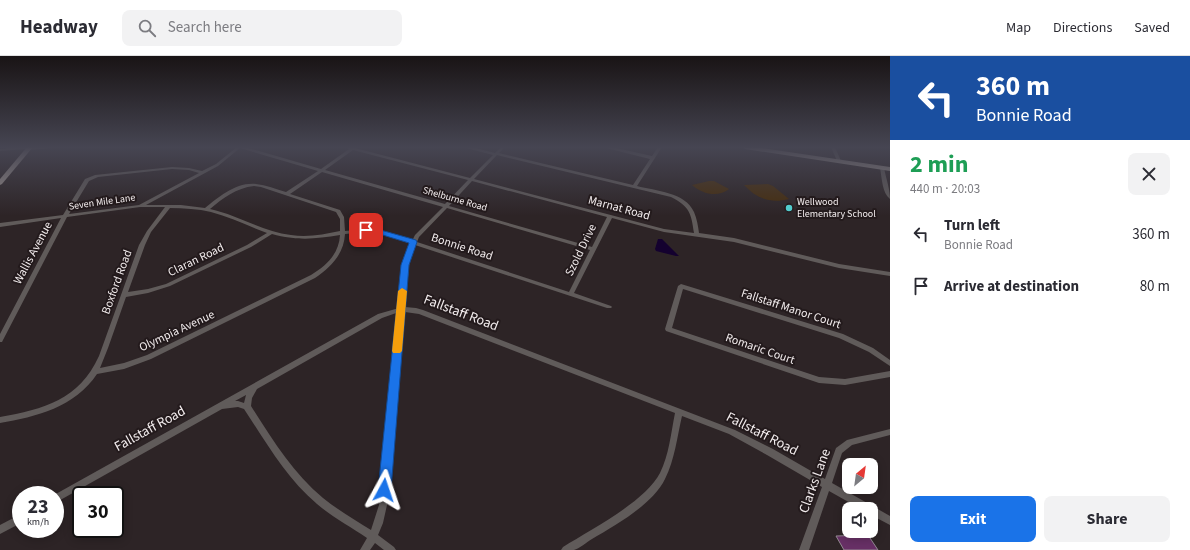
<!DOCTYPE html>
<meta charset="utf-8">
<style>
:root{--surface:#fff;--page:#f2f2f3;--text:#2b2b33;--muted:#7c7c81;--line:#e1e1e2;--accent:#1a73e8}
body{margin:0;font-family:"Source Sans 3",sans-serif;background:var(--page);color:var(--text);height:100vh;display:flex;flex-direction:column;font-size:15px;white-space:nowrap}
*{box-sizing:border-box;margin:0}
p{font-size:13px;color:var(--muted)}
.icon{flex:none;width:22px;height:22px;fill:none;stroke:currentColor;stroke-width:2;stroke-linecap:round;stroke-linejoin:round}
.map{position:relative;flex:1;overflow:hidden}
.side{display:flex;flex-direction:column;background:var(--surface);width:300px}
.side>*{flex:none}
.hud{background:#1a4fa0;color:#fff;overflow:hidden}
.needle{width:26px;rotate:29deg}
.fabs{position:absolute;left:842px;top:402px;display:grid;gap:8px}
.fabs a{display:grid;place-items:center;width:36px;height:36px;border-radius:8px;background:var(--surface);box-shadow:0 2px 10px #0003;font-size:20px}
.speed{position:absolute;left:12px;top:430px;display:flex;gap:8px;font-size:20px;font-weight:700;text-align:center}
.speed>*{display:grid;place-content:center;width:52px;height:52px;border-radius:50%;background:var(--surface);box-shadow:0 2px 10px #0003;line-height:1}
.speed small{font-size:10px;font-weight:400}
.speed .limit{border:2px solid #111;border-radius:6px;background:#fff;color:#111}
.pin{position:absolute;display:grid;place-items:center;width:34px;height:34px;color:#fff;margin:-17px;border-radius:8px;box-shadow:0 2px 6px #0006}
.me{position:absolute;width:44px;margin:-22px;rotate:5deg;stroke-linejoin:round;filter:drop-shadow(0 0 3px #0008)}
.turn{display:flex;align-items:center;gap:14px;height:84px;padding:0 20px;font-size:18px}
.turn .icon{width:52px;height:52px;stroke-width:2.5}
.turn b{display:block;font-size:28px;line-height:34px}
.round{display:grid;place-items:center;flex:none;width:42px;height:42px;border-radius:8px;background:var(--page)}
.overview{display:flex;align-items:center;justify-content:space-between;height:68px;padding:0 20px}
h1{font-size:24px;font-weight:700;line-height:30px;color:#1e9e55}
.action{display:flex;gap:8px;margin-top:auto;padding:8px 20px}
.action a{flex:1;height:46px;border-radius:8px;background:var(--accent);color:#fff;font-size:16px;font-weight:700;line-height:46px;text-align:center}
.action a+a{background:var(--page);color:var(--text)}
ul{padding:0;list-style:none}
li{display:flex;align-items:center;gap:12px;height:52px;padding:0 20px}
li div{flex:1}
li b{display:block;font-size:15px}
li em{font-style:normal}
header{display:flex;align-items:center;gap:24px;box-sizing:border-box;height:56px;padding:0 20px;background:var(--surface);border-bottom:1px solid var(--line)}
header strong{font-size:19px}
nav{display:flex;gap:22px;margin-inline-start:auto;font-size:14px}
.search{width:280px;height:36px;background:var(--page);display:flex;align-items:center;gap:10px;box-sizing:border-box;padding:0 14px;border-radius:8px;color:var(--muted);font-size:15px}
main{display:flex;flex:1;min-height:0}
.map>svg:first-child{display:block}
.green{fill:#462c0b}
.water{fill:#14012f}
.building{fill:#683066;stroke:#948b93}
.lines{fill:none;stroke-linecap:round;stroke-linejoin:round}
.minor{fill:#605b5a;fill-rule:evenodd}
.major{fill:#99908d;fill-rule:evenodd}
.route{fill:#1a73e8;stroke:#114b97}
.slow{fill:#f59e0b}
.poi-dot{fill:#52cdce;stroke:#231a1c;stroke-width:1.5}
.labels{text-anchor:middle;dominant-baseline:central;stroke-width:4;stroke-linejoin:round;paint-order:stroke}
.far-street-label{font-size:10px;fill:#f2eced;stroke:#231a1c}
.far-poi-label{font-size:10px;fill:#f2eced;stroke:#231a1c;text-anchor:start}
.street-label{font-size:12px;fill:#f2eced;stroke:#231a1c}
.near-street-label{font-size:14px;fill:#f2eced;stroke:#231a1c}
</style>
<header>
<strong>Headway</strong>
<div class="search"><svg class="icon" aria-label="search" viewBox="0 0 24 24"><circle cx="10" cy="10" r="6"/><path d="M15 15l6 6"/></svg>Search here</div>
<nav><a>Map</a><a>Directions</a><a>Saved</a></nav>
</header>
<main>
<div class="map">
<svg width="890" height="494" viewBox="0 0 890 494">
<rect width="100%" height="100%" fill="#2d2426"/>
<g class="green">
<path d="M709,125H714L729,133C718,142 702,138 692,129Z"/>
<path d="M768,128L773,130L789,143C770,148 756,142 744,129Z"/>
</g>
<polygon class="water" points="658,183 662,183 679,200 676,200 656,195 655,193"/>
<polygon class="building" points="868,479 878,494 844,494 836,480"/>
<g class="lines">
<g class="minor">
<polygon points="19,91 55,91 53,92 28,94 26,93 0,95 0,93"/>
<path d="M237,91H245L321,113L349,93L344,91H353L355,92L470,122L493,99L466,92L465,91H472L495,97L501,91H505L499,97L633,129L650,103L606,92L605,91H612L652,100L658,91H662L637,130C656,135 685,136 694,156C697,163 698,170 699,177L734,182L839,208L890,216V220L839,212L734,186L664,176L612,162L574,237L611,250L612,251L611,252H607L415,189L410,201L405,251L416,252L423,254L735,374L773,393L825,423L836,392L847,384L890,373V379L852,389L842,397L832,427L890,460V469L871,459V453H861L829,435L809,494H799L822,431L767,399L729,378L682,360C677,381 675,403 665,423C653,448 616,469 592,483C587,486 579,493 574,494C570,494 565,494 561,494L563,491C590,474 645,446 660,417C669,399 671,377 675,357L419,258L405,256L387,449L383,467L378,479L394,491L396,494H384L375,487L370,494H360L367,482C351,471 332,461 317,448C286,422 266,386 244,353L238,351L222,353L55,447V439H54L378,258L399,252L404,201L411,188L376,176H366L345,178C344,198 331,211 315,222L151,303L124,313L97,318C75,351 36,361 0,367V361C44,353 79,344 99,300L139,189L147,175L165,151H140L67,161L3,284L2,286H0V278L61,162L0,171V167L63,159L85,123L95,119L172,111L189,112L202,115L216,108ZM240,92L318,115L286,136C276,133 266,129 256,128C236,126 219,141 205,152L181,149H146L218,110ZM353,94L468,124L445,148L325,114ZM497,99L671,141C690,151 691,157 694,177L664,173L474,123ZM172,113L189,114L199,117L139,149L69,158L89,125L98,121ZM322,116L443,151L415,179L412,185L377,173H366L345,175L344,161L340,154L290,138ZM472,125L607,161L592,191L449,150ZM254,130L261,131L336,156L340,163V175C324,178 308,182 291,179C263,176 238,159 210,153C223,142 236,132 254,130ZM170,152C184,152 198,153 211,156C230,161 248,170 267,177L247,189L166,228L148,233L128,236L145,189L151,176ZM447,152L590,194L569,236L417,186L419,181ZM272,178C298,185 315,183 340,179C339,198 326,210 311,219L147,299L124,307L100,312L108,292L126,241L148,237L170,230L251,191ZM399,256L379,449L371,474C355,464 338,454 323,442C293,417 272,383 251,350L252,342L257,333L382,262ZM246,339L244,347L238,345H235Z"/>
<polygon points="831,91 835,91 841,105 840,106 837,105"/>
<path d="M880,111L884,112C886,122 890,133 890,143C882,137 882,122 880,112Z"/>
<polygon points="681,228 843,278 873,292 890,304 890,310 869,296 839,282 683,233 672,272 819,321 845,323 890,315 890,321 845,329 819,327 666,275 665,273 678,230"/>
<polygon points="21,458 21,467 0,478 0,469"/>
</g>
<g class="major">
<polygon points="27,91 33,91 2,128 0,129 0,123"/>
<polygon points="742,91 755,91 890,111 890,115 745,93"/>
</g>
</g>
<linearGradient id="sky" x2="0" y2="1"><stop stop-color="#191415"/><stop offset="0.57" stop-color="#464552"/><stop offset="1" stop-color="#464552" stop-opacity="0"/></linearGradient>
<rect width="890" height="160" fill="url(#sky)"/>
<polygon class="route" points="363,172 377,173 416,184 417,186 409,209 391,434 389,439 384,441 380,439 378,434 401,209 409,187 376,177 363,176"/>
<polygon class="slow" points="402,232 407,235 402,295 400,297 393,297 392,295 398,235"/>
<circle class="poi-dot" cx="789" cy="152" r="4"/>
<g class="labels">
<g class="far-street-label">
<text transform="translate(455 143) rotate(16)">Shelburne Road</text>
<text transform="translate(102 146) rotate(-8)">Seven Mile Lane</text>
</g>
<g class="far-poi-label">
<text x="797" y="146">Wellwood<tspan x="797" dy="12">Elementary School</tspan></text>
</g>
<g class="street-label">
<text transform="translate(619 152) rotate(15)">Marnat Road</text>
<text transform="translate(462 191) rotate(18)">Bonnie Road</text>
<text transform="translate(581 194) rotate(-64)">Szold Drive</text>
<text transform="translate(33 197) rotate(-62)">Wallis Avenue</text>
<text transform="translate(196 204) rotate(-26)">Claran Road</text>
<text transform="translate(117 226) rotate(-70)">Boxford Road</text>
<text transform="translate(791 253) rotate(18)">Fallstaff Manor Court</text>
<text transform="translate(177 275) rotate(-25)">Olympia Avenue</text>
<text transform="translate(760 293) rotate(19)">Romaric Court</text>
</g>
<g class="near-street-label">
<text transform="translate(461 257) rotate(21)">Fallstaff Road</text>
<text transform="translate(150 373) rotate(-29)">Fallstaff Road</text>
<text transform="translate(762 378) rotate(27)">Fallstaff Road</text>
<text transform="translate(815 425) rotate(-70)">Clarks Lane</text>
</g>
</g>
</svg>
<div class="fabs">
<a><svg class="needle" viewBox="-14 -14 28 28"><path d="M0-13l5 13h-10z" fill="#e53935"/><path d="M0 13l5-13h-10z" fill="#7c7c81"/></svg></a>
<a><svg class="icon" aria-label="sound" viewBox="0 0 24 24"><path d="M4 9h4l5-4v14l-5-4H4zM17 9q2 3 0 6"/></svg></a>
</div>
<div class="speed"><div>23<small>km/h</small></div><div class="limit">30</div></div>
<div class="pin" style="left:366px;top:174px;background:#d93025"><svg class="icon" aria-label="arrive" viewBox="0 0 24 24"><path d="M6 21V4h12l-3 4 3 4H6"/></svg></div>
<svg class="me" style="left:384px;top:434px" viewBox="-20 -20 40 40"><path d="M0-17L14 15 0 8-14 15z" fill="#1a73e8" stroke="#fff" stroke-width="4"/></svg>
</div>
<section class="side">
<div class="hud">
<div class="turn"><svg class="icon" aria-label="left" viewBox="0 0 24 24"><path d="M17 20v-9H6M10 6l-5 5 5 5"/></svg><div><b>360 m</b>Bonnie Road</div></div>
</div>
<div class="overview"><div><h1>2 min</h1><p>440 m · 20:03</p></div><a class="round"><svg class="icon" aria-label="close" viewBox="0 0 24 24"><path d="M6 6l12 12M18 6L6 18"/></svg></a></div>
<ul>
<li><svg class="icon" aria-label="left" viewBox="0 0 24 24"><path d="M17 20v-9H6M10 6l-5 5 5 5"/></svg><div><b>Turn left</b><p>Bonnie Road</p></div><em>360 m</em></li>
<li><svg class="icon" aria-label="arrive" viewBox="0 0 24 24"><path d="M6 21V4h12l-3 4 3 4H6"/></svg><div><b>Arrive at destination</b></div><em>80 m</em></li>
</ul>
<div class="action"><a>Exit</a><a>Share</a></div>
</section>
</main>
